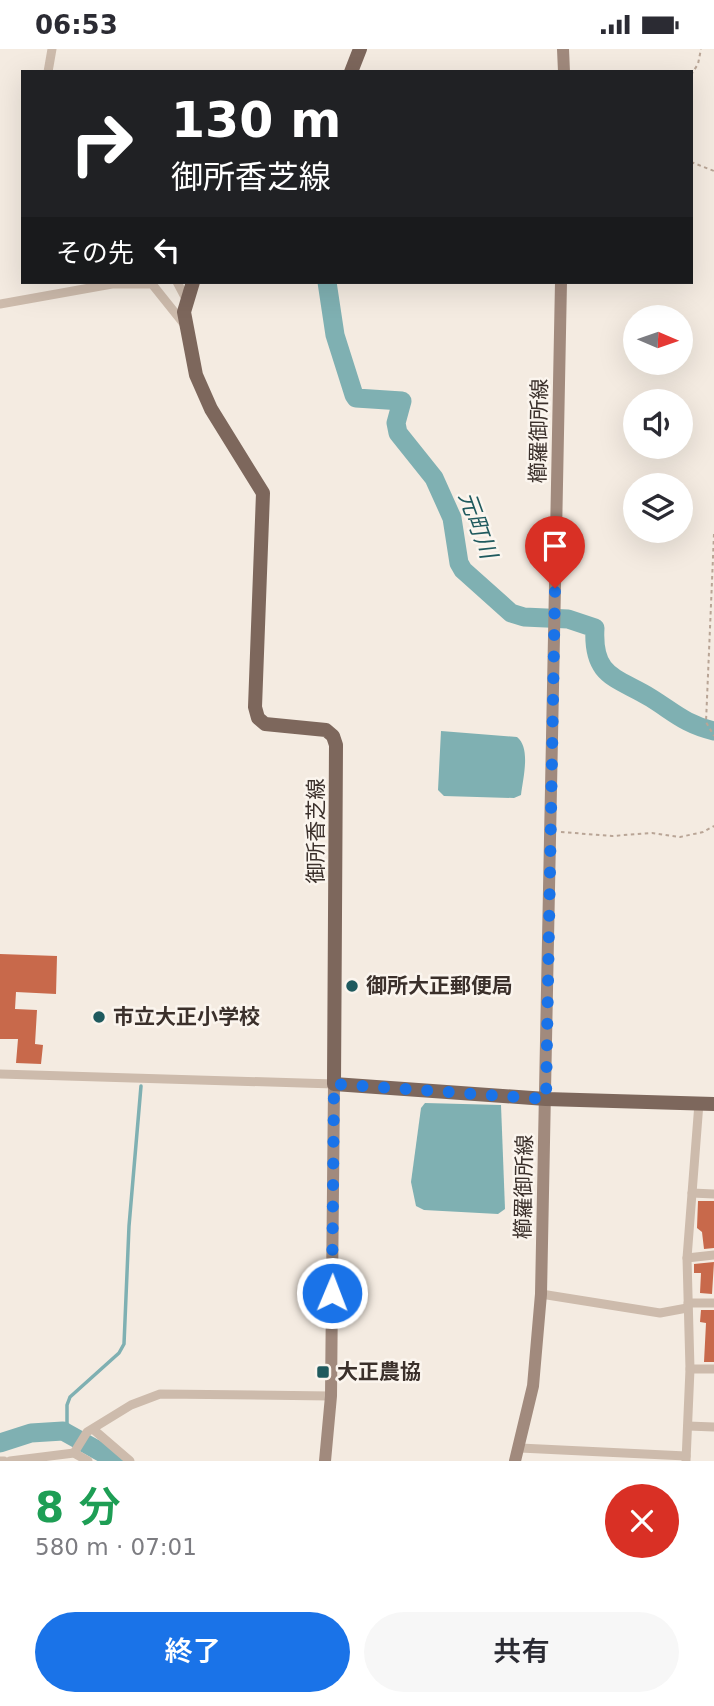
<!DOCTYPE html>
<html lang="ja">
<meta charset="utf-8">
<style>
:root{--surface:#fff;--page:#f7f7f7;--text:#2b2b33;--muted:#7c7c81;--accent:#1a73e8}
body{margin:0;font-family:"DejaVu Sans","Noto Sans JP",sans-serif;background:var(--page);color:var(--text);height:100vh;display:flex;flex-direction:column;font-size:26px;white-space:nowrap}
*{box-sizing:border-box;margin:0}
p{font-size:23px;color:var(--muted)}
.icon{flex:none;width:38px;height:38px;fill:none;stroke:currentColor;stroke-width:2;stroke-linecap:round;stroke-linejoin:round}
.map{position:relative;height:1412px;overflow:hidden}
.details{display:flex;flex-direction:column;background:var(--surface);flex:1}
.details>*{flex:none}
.banner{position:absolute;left:21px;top:21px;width:672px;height:214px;border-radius:0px;box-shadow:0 7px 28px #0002;background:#202124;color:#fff;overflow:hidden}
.needle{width:46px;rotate:92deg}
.fabs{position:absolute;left:623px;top:256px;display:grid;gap:14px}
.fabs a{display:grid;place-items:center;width:70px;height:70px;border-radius:50%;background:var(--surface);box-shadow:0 7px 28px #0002;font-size:35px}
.pin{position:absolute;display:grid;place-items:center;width:60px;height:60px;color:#fff;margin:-72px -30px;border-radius:50% 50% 50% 0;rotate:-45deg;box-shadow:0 0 7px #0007}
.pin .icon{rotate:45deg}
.me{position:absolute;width:77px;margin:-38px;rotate:1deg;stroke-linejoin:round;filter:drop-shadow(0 0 5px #0008)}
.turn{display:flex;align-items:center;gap:24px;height:147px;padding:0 35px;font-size:32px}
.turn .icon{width:91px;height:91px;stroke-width:2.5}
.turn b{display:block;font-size:49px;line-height:60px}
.then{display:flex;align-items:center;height:66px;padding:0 35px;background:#0003;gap:14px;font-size:26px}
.round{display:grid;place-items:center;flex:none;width:74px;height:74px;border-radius:37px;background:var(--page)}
.summary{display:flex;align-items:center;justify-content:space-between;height:119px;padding:0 35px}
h1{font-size:42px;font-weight:600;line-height:52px;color:#1e9e55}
.action{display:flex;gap:14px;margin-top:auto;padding:14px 35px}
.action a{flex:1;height:80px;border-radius:42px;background:var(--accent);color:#fff;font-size:28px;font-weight:600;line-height:80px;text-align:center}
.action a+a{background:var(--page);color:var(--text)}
.status{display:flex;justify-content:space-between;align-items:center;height:49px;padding:0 35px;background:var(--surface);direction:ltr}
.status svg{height:19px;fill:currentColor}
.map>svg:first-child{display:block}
.water{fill:#7fb0b2}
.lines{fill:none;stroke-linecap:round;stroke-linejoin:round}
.stream{stroke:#7fb0b2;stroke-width:3.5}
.river{stroke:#7fb0b2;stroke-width:19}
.building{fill:#c8694b}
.path{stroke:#b9a596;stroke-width:2;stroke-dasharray:3.5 3.5;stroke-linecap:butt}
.minor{stroke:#cdbbac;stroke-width:9}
.secondary{stroke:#a18a7d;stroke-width:12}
.primary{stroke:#7d675c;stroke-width:14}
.route{stroke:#1a73e8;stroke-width:12;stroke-dasharray:0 21.6}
.poi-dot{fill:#1f5a5e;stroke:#fbf5ee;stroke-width:2.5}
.labels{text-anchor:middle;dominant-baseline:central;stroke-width:5;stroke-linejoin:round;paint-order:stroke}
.street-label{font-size:21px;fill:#3b302b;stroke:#fbf5ee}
.poi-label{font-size:21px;font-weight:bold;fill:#3b302b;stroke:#fbf5ee;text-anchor:start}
.water-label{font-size:23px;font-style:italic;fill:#1f5a5e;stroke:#fbf5ee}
</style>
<div class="status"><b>06:53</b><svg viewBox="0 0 49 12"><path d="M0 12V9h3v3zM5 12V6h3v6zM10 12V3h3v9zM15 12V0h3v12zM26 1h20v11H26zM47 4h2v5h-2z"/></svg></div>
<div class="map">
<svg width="714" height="1412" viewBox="0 0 714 1412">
<rect width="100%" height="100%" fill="#f4ebe1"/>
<g class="water">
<path d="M441,682L517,688C531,699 523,729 521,746L514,749L444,747L438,741Z"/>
<polygon points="425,1054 501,1056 505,1160 498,1165 424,1161 416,1157 411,1133 421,1059"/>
</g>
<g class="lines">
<polyline class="stream" points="80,1389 67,1375 67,1356 70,1348 119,1304 124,1295 129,1177 141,1037"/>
<g class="river">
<path d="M327,233L335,286L354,346L356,349L402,352L396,374L398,384L434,429L452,469L459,514L463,521L511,564L524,568L568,570L595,579C592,629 617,628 651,649C675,664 685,675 714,682"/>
<polyline points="0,1394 31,1384 63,1382 117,1412"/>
</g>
</g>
<g class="building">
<polygon points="0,905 57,907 56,945 16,943 15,960 37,961 35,995 43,996 41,1015 16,1014 18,990 0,990"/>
<polygon points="698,1152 714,1152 714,1199 704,1200 702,1183 697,1179"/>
<polygon points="714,1213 712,1245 700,1244 701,1224 694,1224 694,1215"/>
<polygon points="701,1261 714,1261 714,1313 704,1313 706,1274 700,1273"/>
</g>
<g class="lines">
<g class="path">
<polyline points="691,26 698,15 701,0"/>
<polyline points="691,113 714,122"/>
<polyline points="714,485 706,673 714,687"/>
<polyline points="561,783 612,787 652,784 680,788 703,783 714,777"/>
</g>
<g class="minor">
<polyline points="48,23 52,0"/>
<polyline points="177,233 186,250"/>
<polyline points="0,255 112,235 152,235 184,275"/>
<polyline points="0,1025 334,1035"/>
<polyline points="692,1144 714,1145"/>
<polyline points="687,1209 714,1206"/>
<polyline points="541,1245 660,1264 687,1259"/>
<polyline points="688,1254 714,1254"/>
<polyline points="690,1320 714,1320"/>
<polyline points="688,1377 714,1378"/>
<polyline points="94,1381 130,1412"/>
<polyline points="520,1399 686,1407"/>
<polyline points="74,1404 87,1383 131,1356 160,1345 331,1347"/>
<polyline points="0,1412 4,1412"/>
<polyline points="10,1412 74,1404 88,1412"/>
<polyline points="686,1412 690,1320 687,1209 699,1054"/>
</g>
<g class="secondary">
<polyline points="563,0 564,23"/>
<polyline points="325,1412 331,1347 334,1035"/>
<polyline points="515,1412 533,1337 541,1245 561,233"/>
</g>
<g class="primary">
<polyline points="351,23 360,0"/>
<polyline points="193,233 184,263 196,326 211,360 263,444 255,658 258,669 265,675 326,681 333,687 336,696 334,1035 546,1050 714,1055"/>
</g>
</g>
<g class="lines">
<polyline class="route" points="332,1244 334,1035 546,1050 555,539"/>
</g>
<g class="poi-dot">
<circle cx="352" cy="937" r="7"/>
<circle cx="99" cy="968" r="7"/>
<rect x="316" y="1316" width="14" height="14" rx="3.5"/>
</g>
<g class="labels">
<g class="street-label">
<text transform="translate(539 382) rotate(-89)">櫛羅御所線</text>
<text transform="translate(316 782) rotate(-90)">御所香芝線</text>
<text transform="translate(524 1138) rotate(-89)">櫛羅御所線</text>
</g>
<g class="poi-label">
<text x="366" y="937">御所大正郵便局</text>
<text x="113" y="968">市立大正小学校</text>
<text x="337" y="1323">大正農協</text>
</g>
<g class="water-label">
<text transform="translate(478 476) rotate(70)">元町川</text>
</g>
</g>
</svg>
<div class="fabs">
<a><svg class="needle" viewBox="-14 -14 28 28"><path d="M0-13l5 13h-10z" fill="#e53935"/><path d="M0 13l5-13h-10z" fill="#7c7c81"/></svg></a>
<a><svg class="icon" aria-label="sound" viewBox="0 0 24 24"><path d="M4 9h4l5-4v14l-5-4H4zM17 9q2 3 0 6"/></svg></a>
<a><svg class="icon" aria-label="layers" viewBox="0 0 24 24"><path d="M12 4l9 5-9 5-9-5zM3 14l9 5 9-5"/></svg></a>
</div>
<div class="pin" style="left:555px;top:539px;background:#d93025"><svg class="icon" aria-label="arrive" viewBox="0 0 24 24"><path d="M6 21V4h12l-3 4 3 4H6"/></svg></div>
<svg class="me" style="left:332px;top:1244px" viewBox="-20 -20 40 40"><circle r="17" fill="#1a73e8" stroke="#fff" stroke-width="3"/><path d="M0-11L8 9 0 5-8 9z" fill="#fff"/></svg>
<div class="banner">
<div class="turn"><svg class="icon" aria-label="right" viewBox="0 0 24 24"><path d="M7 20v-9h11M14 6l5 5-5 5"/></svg><div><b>130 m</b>御所香芝線</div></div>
<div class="then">その先<svg class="icon" aria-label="left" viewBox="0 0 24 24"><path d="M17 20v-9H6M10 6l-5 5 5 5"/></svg></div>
</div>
</div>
<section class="details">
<div class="summary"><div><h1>8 分</h1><p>580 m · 07:01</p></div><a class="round" style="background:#d93025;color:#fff"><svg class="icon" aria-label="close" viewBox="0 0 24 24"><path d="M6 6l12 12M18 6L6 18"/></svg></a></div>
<div class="action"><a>終了</a><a>共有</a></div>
</section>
